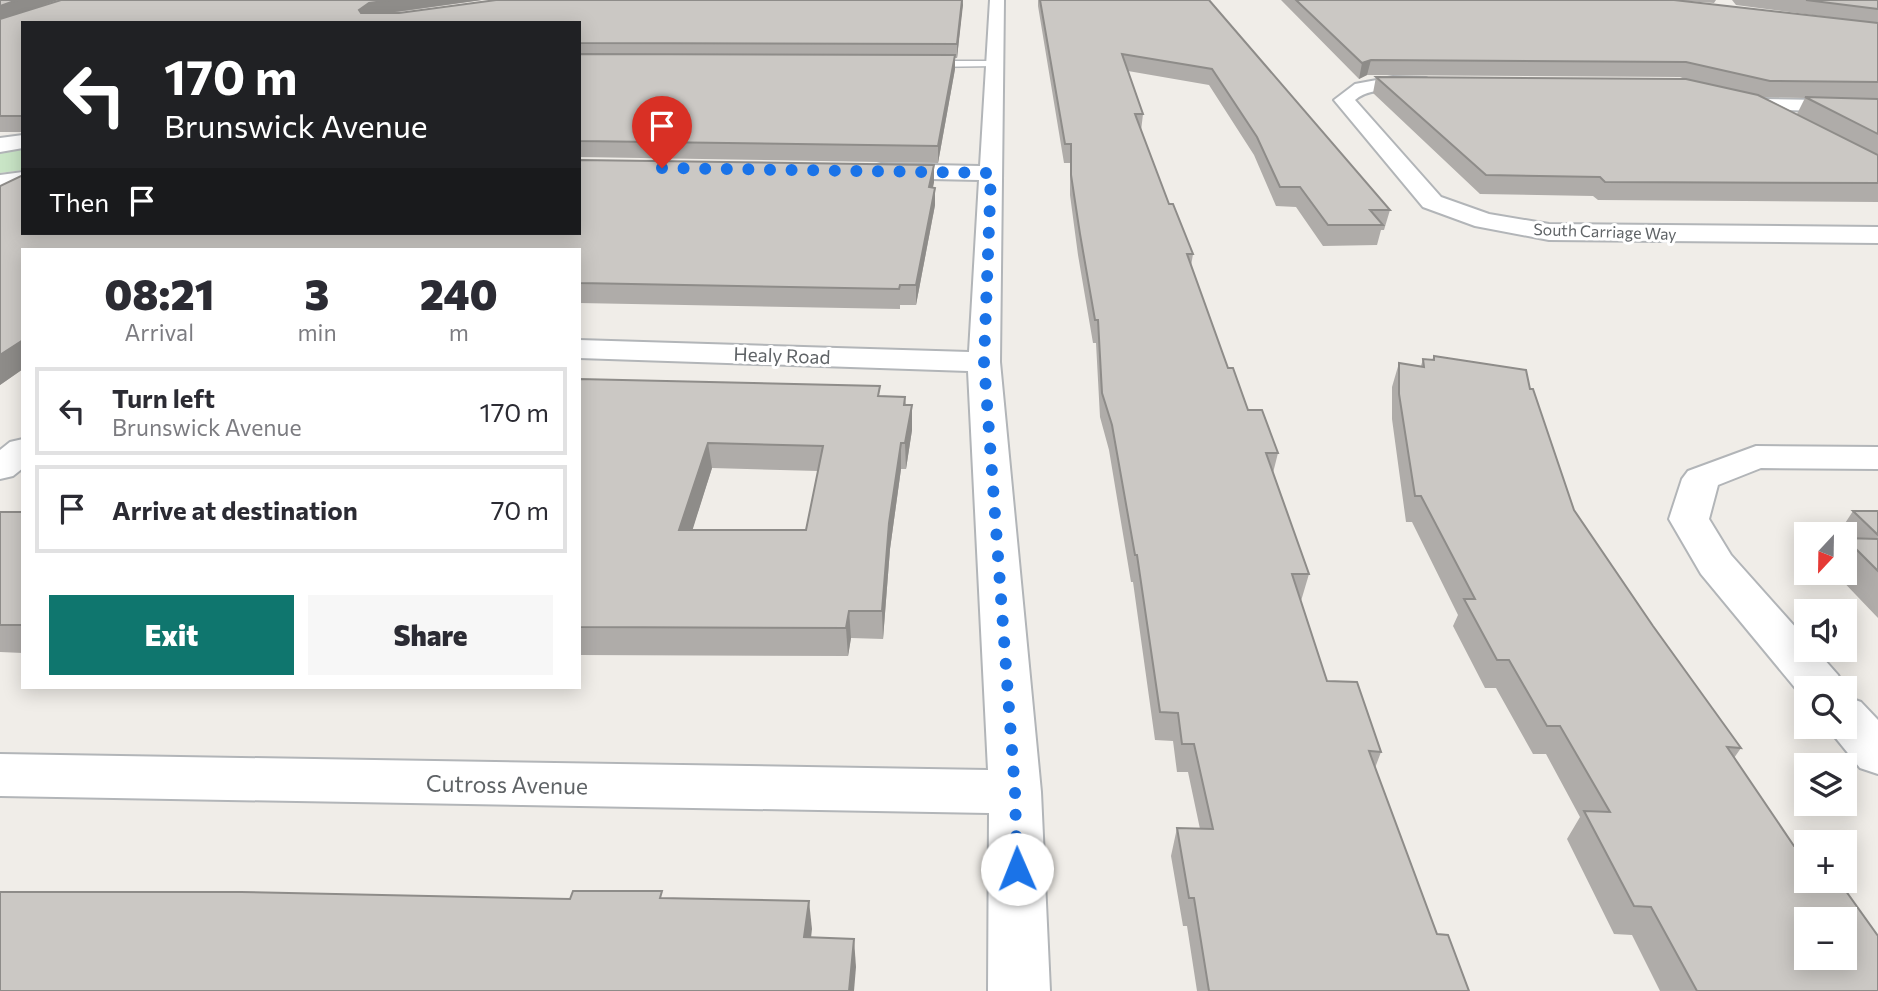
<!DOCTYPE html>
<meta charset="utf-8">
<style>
:root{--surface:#fff;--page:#f7f7f7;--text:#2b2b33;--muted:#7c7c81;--line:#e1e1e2;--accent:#0f766e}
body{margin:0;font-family:Commissioner,sans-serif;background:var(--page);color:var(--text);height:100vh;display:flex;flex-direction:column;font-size:26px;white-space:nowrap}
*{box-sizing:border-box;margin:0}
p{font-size:23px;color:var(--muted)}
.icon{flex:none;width:38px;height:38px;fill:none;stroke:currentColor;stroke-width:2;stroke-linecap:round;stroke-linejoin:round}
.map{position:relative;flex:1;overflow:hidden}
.drawer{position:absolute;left:21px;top:248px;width:560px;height:441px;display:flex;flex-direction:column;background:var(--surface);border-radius:0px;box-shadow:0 4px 18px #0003}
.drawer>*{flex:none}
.guide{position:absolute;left:21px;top:21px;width:560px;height:214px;border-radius:0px;box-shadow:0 4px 18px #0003;background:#202124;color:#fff;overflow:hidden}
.needle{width:46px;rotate:202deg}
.buttons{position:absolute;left:1794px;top:522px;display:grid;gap:14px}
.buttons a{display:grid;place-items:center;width:63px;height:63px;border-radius:0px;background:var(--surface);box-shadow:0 4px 18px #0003;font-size:35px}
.pin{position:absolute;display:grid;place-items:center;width:60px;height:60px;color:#fff;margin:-72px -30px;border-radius:50% 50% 50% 0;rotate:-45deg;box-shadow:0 0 7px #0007}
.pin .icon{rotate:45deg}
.me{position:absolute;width:77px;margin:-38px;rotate:359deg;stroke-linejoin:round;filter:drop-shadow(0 0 5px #0008)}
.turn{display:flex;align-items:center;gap:24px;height:147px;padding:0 28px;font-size:32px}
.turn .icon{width:91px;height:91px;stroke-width:2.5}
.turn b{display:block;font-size:49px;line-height:60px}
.then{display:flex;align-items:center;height:66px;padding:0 28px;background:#0003;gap:14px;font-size:26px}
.eta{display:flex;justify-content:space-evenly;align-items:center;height:119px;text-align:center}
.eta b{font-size:42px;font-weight:800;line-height:49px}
.primary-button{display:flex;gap:14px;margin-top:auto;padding:14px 28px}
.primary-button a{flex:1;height:80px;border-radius:0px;background:var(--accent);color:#fff;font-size:28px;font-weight:800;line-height:80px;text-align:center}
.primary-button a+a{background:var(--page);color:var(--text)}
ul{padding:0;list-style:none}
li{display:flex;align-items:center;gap:21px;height:88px;margin:0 14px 10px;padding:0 14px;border:4px solid var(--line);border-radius:0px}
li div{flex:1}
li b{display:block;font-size:26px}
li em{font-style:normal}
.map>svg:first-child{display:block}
.green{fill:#c9e5c6}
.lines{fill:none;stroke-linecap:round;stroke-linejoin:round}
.service-casing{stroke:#b2b5b8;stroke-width:3}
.minor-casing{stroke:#b2b5b8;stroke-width:4}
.tertiary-casing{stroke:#b2b5b8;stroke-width:4}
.service{fill:#fff;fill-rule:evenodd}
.minor{fill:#fff;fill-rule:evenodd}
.tertiary{fill:#fff;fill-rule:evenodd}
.wall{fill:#afaca9;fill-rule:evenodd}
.shaded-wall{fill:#8e8c89}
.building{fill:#cbc8c4;stroke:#8e8c89;stroke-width:2;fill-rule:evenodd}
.route{stroke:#1a73e8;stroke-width:12;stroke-dasharray:0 21.6}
.labels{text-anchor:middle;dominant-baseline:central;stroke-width:6;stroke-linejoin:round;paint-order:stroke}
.far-street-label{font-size:16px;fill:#5f6366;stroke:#fff}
.street-label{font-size:19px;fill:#5f6366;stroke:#fff}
.near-street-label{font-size:23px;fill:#5f6366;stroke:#fff}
</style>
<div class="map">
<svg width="1878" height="991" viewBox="0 0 1878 991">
<rect width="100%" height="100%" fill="#f0ede8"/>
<polygon class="green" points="23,146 23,170 0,173 0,151"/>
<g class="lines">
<g class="service-casing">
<polygon id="service" points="994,61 999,64 997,66 927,67 922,64 927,61"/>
</g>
<g class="minor-casing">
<g id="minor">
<polygon points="990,0 1004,0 1000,362 1041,792 1050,991 988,991 989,813 0,796 0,754 988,770 968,371 579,358 579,340 969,352 979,180 881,178 873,176 869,171 873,166 881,164 980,166"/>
<path d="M1393,77L1426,78L1435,84C1422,99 1378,80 1355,100L1441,197L1489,214L1549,224L1878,227V243L1549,240L1475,226L1423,207L1334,100L1355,84Z"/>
<polygon points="1759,99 1878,101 1878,113 1752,109 1749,105 1752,101"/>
<polygon points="23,439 23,468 13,476 0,479 0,450 10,442"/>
<polygon points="1756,446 1878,447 1878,469 1761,468 1718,485 1709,519 1731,555 1806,639 1806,649 1815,649 1838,675 1845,688 1806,688 1806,701 1701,574 1669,519 1682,479 1688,471"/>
<polygon points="1844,696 1861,702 1878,720 1878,774 1860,768 1826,726 1844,726"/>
</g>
</g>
<g class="tertiary-casing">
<g id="tertiary">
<polygon points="23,135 23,148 0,152 0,138"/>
<polygon points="23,172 23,186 0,189 0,175"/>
</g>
</g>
<use href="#service" class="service"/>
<use href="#minor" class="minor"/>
<use href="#tertiary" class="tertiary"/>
</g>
<g class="wall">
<polygon points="0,0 58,0 27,11 61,0 482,0 391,13 399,13 496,0 963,0 957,58 955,58 955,69 938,163 579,157 579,23 23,23 23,132 0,132"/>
<polygon points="1038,0 1209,0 1390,210 1384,230 1381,230 1377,245 1323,246 1296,207 1276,206 1254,155 1209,85 1128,71 1143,114 1141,131 1169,204 1193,254 1191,266 1228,368 1248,410 1278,453 1273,473 1309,574 1301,601 1327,681 1381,752 1375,768 1437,934 1469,991 1197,991 1187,926 1183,926 1171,856 1177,828 1200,829 1188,772 1177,772 1173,741 1155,740 1133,582 1131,582 1109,450 1100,417 1096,343 1093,343 1078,255 1070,195 1070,163 1064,163 1038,6"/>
<path d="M1281,0H1716L1714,3L1685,1L1851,20L1736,5L1732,0H1878V202L1598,200L1593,196L1480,194L1373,93L1376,77L1685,79L1680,77L1367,75L1359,79ZM1763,97L1805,98L1797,114Z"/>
<polygon points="934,165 934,182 933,187 935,188 935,205 916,305 900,305 900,309 579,303 579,250 23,250 23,369 0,385 0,186"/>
<polygon points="1434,356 1530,389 1574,510 1653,626 1741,748 1734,758 1878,991 1660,991 1632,935 1614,934 1567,839 1580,817 1546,754 1533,754 1496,688 1485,688 1453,626 1458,615 1412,522 1406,522 1392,419 1392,387 1399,363 1421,366 1423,359 1432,360"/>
<path d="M579,379L905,397L906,405H912V430L906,469H901L890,549L883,639L851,638L848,656L579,655ZM712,468L818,471L806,530H692Z"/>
<polygon points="1853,511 1878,511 1878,618 1834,572 1844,572 1844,534 1838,534"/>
<polygon points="0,512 23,512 23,653 0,652"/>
</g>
<g class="shaded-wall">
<polygon points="17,0 58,0 0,20 0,6"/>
<polygon points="391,0 482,0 373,15 362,23 359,10 369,3"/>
<polygon points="962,0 963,5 957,58 957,44"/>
<polygon points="955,55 955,69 938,163 938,146"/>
<polygon points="1371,60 1367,75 1359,79 1362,63"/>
<polygon points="934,165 934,182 929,205 929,187"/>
<polygon points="935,188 935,205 916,305 916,285"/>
<polygon points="23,340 23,369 0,385 0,355"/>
<polygon points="912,405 912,430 906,469 905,443"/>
<polygon points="708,443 712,468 684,557 679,530"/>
<polygon points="901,443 901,469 890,549 883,639 882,611 889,523"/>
<polygon points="849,611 851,638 848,656 846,628"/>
<polygon points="809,901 812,929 808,965 804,937"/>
<polygon points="854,939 856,967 854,991 849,991"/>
</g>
<g class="building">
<polygon points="0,0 17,0 0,6"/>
<polygon points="61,0 391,0 369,3 359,10 361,13 399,13 496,0 962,0 957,44 579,43 579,23 23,23 23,116 0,116 0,19"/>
<polygon points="1040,0 1209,0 1390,210 1370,210 1383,225 1328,225 1300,187 1280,187 1257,137 1212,69 1122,54 1143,114 1135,114 1169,204 1173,204 1193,254 1187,254 1228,368 1233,368 1248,410 1262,410 1278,453 1266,453 1309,574 1292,574 1327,681 1357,682 1381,752 1369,751 1437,934 1448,935 1469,991 1209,991 1194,898 1189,898 1177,828 1213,829 1194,744 1182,744 1178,713 1160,712 1137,555 1135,555 1112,425 1102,393 1098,320 1095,320 1080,234 1071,175 1071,144 1065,144"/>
<polygon points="1296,0 1674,0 1878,23 1878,82 1770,81 1686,62 1371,60 1362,63"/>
<polygon points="1806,0 1878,0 1878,9"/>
<polygon points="579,54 955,55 938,146 579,141"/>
<polygon points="1376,77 1686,79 1758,95 1878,155 1878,183 1605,182 1600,177 1486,175"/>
<polygon points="1805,97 1878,99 1878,134"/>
<polygon points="579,160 934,165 929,187 935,188 916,285 900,285 899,289 579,283 579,250 23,250 23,340 0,355 0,186 23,175 23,233 579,233"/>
<path d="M1434,356L1526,370L1530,389H1533L1574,510L1653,626L1741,748L1727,747L1794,846H1806V880H1838L1878,936V991H1697L1651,907L1634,906L1584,811L1610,812L1560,726H1547L1509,660H1497L1464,599H1475L1421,496H1415L1399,394V363L1424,367L1423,359L1434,360ZM1806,919H1844V957H1806Z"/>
<path d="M579,379L880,386L878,396L905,397L904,405H912L905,443H901L889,523L882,611H849L846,628L579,627ZM708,443L823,446L806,530H679Z"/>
<polygon points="1853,511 1878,511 1878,535"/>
<rect x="0" y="512" width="23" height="113"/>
<polygon points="1845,538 1878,539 1878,571"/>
<polygon points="573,891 662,891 660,898 809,901 804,937 854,939 849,991 0,991 0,892 241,892 570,899"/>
</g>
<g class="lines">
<polyline class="route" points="662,168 991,173 984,362 1015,792 1017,869"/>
</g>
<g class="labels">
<g class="far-street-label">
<text transform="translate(1605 231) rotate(2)">South Carriage Way</text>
</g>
<g class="street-label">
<text transform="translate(782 355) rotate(2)">Healy Road</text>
</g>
<g class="near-street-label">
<text transform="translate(507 784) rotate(1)">Cutross Avenue</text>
</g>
</g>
</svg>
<div class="buttons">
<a><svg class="needle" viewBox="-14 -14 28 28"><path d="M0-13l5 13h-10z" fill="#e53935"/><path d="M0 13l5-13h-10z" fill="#7c7c81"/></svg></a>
<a><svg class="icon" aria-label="sound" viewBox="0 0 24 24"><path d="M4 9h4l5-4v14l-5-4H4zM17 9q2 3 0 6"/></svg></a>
<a><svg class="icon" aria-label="search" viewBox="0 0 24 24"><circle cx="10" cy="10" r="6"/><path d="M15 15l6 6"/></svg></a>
<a><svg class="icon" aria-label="layers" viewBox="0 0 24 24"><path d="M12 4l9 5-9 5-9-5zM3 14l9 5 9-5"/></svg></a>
<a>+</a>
<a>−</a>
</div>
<div class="pin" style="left:662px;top:168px;background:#d93025"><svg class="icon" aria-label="arrive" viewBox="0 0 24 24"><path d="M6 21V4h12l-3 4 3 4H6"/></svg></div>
<svg class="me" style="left:1017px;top:869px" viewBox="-20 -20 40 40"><circle r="19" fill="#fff"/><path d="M0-13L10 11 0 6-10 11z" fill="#1a73e8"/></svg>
<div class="guide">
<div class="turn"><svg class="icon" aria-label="left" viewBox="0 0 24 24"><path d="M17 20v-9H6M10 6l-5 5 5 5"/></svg><div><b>170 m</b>Brunswick Avenue</div></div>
<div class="then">Then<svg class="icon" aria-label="arrive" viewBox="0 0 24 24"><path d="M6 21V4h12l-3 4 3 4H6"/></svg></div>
</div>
<section class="drawer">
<div class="eta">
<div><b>08:21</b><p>Arrival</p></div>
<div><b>3</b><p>min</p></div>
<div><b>240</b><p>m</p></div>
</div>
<ul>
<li><svg class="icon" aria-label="left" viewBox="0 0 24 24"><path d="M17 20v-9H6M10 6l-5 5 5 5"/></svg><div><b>Turn left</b><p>Brunswick Avenue</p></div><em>170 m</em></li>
<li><svg class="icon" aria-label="arrive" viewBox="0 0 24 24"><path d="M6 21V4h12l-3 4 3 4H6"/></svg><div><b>Arrive at destination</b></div><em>70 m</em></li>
</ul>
<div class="primary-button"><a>Exit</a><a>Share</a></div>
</section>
</div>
